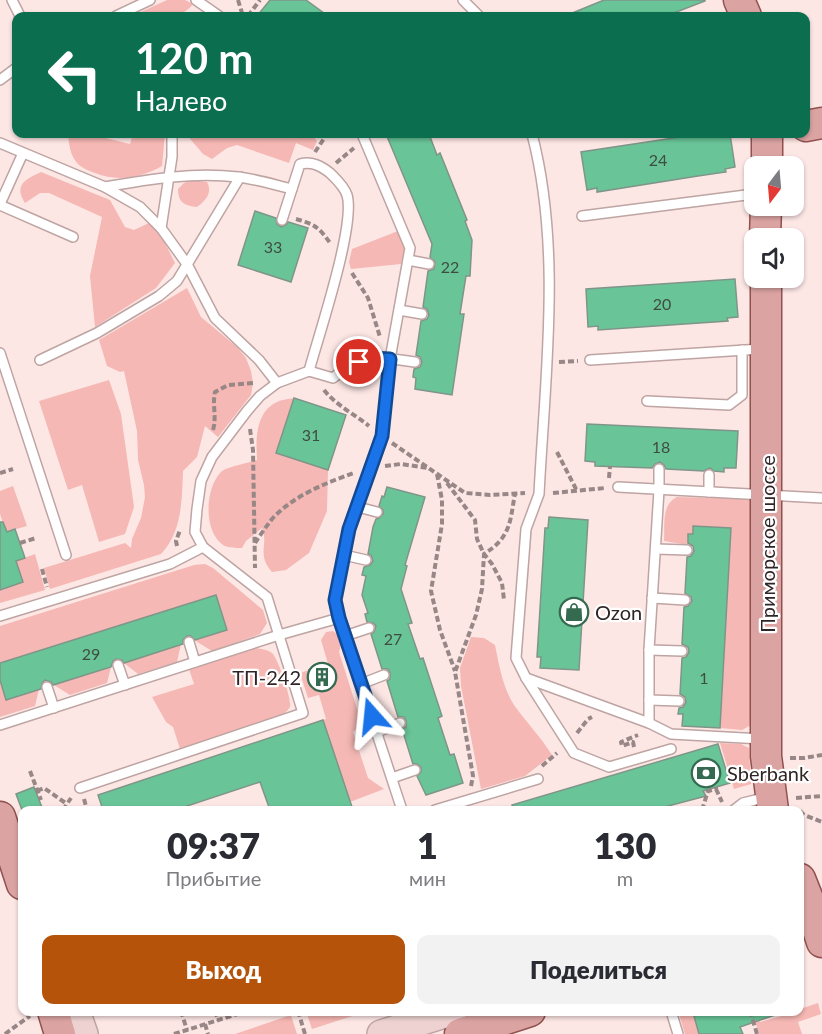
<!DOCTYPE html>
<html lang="ru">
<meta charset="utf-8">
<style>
:root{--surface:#fff;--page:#f2f2f3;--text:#2b2b33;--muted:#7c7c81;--accent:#b45309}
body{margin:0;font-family:Lato,sans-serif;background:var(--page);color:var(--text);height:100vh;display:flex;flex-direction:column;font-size:22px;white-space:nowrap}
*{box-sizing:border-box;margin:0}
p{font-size:20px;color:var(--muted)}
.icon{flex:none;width:33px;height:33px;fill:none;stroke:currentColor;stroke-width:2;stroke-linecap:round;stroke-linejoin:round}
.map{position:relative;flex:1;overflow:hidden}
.panel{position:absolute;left:18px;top:806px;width:786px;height:210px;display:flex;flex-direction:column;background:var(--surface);border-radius:12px;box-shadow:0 2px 4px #0004}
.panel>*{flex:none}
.top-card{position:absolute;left:12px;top:12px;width:798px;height:126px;border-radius:12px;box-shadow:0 2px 4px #0004;background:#0b6e4f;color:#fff;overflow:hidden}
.needle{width:39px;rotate:196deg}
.fabs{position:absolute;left:744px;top:156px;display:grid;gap:12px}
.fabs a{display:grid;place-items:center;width:60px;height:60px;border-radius:12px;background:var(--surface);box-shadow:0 2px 4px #0004;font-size:30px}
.pin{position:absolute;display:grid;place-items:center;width:51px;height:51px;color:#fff;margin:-26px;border:3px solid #fff;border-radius:50%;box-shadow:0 2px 6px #0007}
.me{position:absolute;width:66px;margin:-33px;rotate:342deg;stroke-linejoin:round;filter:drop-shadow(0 0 4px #0008)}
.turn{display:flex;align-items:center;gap:21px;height:126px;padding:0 24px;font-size:27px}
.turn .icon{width:78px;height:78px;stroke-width:2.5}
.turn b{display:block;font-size:42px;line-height:51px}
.eta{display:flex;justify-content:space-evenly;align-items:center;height:102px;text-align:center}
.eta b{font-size:36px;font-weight:800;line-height:42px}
.primary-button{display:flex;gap:12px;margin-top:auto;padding:12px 24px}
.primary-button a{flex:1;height:69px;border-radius:12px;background:var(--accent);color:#fff;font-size:24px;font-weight:800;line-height:69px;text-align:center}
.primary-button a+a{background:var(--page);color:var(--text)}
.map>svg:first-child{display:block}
.green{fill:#f5b8b4}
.building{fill:#69c598;stroke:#7f9589;stroke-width:1.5}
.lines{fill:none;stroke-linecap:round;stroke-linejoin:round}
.lane-casing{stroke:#bea4a2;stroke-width:12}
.secondary-casing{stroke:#bea4a2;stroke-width:30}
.primary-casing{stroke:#90514f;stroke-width:33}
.path{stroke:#978786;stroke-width:4;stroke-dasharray:6 3;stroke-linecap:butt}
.lane{stroke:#fff;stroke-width:9}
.secondary{stroke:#edd2d1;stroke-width:27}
.primary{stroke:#dba4a3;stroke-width:30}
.route-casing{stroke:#114b97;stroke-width:15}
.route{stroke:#1a73e8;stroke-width:10}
.labels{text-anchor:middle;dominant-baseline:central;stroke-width:4.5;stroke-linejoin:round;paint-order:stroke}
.number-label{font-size:16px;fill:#3e4d42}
.street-label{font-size:20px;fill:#302525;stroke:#fff}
.poi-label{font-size:20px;fill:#302525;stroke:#fff;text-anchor:start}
</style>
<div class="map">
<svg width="822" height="1034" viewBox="0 0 822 1034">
<rect width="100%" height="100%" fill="#fde7e5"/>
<g class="green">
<path d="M167,0H185L193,4C180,22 152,17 132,16Z"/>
<path d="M68,134H89L130,144L133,134H165L162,166C141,178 118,182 95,173C89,171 82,168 78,164C70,156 69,144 68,134Z"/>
<polygon points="186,134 312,134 317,141 313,150 296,143 289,163 237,145 227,148 212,159 203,154"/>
<path d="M41,172L110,200L125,227L134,230L149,223L161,235L175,263L156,288L95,327L90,276L102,217L49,193H40L25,203C13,185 26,179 41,172Z"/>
<path d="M191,180L207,182C213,193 205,201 197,207C184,206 178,202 178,189L184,183Z"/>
<polygon points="398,231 405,246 401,264 351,269 349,262 352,249"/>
<path d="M187,288L201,317L237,347L246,358L251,371L253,383L251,395L218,437L205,426L197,457L183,471C182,500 182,532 161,554L50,589L44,568L125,543L131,548L132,539L141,518L145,497L144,485L138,460L137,431L124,371L120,372L107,366L99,340Z"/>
<polygon points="109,380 121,414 134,507 125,534 99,542 82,485 68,490 39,401"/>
<path d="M294,398L276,453L328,470L327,511L309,553L286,570L272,572C256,554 269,545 262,528L246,541L242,548C236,548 228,548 223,545C203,531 205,488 221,472C226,467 249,463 257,460C256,441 255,414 275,403C280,400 288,399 294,398Z"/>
<polygon points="13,486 27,526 6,532 0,514 0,491"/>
<path d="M677,497L747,499L752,501L751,725L742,730L720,728L730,528L693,526V534H688V545L664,541C665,525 661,505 677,497Z"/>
<polygon points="35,554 45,590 0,603 0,590 23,582 16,561"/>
<polygon points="205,564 213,568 263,610 267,623 260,634 212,651 194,640 227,630 215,595 0,663 0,626 194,565"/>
<path d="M333,631C341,636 342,643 339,652L362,724L353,732L368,778L384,789L350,802L323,720L326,719L319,695L308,698L300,673L309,670L315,690L334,684L321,640L326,632Z"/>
<path d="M471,637L484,638L495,645C499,665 503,688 514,705C526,722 541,737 552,755L525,776L481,789L461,686L460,668Z"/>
<polygon points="181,644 177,662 138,674 124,663"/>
<path d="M255,648C261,649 267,649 272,653C278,658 292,700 290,707C289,709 285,713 284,714L180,749L173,727L166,722L152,697L194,684L189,669Z"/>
<polygon points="111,667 107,683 70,695 54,685"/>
<polygon points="0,680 7,700 39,689 35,706 0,717"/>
<polygon points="720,743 741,744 749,748 751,784 734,789"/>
<polygon points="818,1003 821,1014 798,1022 802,1034 759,1034 752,1011 756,1011 760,1022 800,1011 800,1009"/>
<polygon points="306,1011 368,1011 312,1029"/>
<polygon points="678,1011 704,1011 694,1016 699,1034 685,1034"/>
<polygon points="291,1015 297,1034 235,1034"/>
</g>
<g class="building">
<polygon points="270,0 306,0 328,16 257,16"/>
<polygon points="604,0 705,0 705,1 666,16 565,16"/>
<polygon points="386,134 429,134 437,155 440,153 467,220 465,221 472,240 470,276 466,276 460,314 464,314 452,395 415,389 416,378 413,377 414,369 420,367 422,362 420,357 416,355 421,321 427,319 429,315 427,309 423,307 428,271 434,269 435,262 430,257 432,244"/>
<polygon points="700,134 730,134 735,167 725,169 726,172 698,176 597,192 597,188 587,190 581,152"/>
<polygon points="255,211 276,218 277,224 281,227 286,225 288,222 308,228 291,282 238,265"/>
<polygon points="735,279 738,317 727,318 728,321 598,330 598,326 588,327 586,289"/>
<polygon points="294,398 346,415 328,470 276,453"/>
<polygon points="587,424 738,431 736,468 724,468 724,472 714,471 710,468 704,471 666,469 664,465 660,462 655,464 652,468 595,466 595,462 585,461"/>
<polygon points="387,487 425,497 405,565 407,566 401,589 412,623 408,624 420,659 423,658 442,716 438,718 450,755 454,754 463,783 426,795 417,776 421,772 421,767 417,764 413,764 402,729 406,727 406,721 404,717 398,717 387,681 390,679 390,673 388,669 382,669 371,634 374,632 376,626 373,623 367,622 365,614 368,613 362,595 366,576 362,575 364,567 370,565 373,561 371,555 368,554 373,527 376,519 379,518 383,514 383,510 379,506 382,496 384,497"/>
<polygon points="549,517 588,520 579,670 540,668 541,657 537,657 545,528 548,528"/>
<polygon points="0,522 3,522 7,532 15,529 25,558 16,561 23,582 0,590"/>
<polygon points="693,526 731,528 720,728 682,726 683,714 678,714 679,708 683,707 686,702 685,697 680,694 682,658 686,657 689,652 688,647 682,644 684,607 688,606 692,601 691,597 685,593 687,557 691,556 694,551 693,546 688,543 688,534 693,534"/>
<polygon points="216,595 227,630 195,640 191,636 187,636 183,640 183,644 124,663 122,660 116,659 113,661 111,667 53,685 51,682 45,680 42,683 41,689 6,700 0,680 0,663"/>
<polygon points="328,664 335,684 315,690 309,670"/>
<polygon points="323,720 353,810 270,810 260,782 175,810 103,810 98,795"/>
<polygon points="718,744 730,783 703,791 706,796 653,810 513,810 512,805"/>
<polygon points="34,787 43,810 22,810 16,794"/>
<polygon points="709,1011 778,1011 778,1014 740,1027 743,1034 699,1034 694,1016"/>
</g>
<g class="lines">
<g class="lane-casing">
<g id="lane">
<polyline points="12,0 20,16"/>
<polyline points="196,0 219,16"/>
<polyline points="463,0 479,16"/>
<polyline points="116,16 150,0"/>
<polyline points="0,80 16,68"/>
<polyline points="362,134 410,248 390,359 382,436 349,529 335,600 339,618 402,810"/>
<path d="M532,134C562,249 545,376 539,494L526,529L516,658L526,678L574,753L609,767L671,749"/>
<polyline points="0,143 105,187 140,207 161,228 187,264 215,318 259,360 277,383 260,396 247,411 212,457 201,481 197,509 195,532 203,547 170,564 0,616"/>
<path d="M105,187C150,179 193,172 238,177C256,179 275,185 292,189"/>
<polyline points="0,204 23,153"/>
<polyline points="0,205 73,237"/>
<polyline points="582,216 754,194"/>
<path d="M282,220L300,164C312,161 321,166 330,173C336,179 344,186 347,195C356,225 318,337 309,371"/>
<polyline points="161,228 172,157 172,134"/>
<polyline points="408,260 429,264"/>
<polyline points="399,310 422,314"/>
<polyline points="0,353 66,555"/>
<polyline points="40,360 97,333 159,296 177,281 240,177"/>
<polyline points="590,360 761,349"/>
<path d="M277,383L309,371L333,378C362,353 379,357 415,362"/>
<polyline points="647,401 729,405 742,395 742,350"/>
<polyline points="618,487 822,498"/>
<polyline points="659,489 659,469"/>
<polyline points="709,492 709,475"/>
<polyline points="358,507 377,512"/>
<polyline points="656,549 687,550"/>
<polyline points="344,555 366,560"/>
<polyline points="652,598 685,600"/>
<polyline points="345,636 369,628"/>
<polyline points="189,642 195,662"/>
<polyline points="649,650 682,651"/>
<polyline points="118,665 125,685"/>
<polyline points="526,678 649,723 671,734 762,739"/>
<polyline points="361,684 384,675"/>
<polyline points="47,687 54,708"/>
<polyline points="649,700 679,701"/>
<polyline points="649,723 649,650 659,490"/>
<polyline points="0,725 279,635 339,618"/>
<polyline points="377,732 400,723"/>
<polyline points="392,778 415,770"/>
<polyline points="80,788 303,713 267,597 203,547"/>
<polyline points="435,810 538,779"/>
<polyline points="734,810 743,803 768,797"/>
<polyline points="671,1011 678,1034"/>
</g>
</g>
<g class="secondary-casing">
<g id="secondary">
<polyline points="76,1011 84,1034"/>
<polyline points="381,1034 454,1011"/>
</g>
</g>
<g class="primary-casing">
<g id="primary">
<polyline points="739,0 746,16"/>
<polyline points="806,126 822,123"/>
<polyline points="767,166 767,134"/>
<polyline points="765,238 766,206"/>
<polyline points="766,278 766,756 773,810"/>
<polyline points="0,817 22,884"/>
<polyline points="800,879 808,899 822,942"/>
<polyline points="53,1011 60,1034"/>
<polyline points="460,1034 530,1011"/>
</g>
</g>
<g class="path">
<polyline points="238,0 243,16"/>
<polyline points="248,16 260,0"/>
<polyline points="315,152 327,134"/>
<polyline points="336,163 354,148"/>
<path d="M296,219C314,224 319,227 330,243"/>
<polyline points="352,273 368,298 380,337"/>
<polyline points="559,362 578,361"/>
<path d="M324,390C336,405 354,414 369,426"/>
<polyline points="250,429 253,450 255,568"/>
<path d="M213,430C217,417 212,405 215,392L228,385L254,383"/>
<polyline points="392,443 465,493 490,495 525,493"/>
<polyline points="557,452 577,491"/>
<polyline points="385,466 401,464 428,468"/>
<polyline points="0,473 13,469"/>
<polyline points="437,474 442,500 442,524 431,591 440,630 455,671"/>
<polyline points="609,478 610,466"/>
<polyline points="447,483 475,520 477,539 484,554 492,564 502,583 504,600"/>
<polyline points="553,493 605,488"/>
<polyline points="20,543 36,538"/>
<path d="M255,543C260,535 266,527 272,519C293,496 325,483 354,473"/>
<polyline points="177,546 176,541 180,530"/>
<polyline points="42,569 47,587"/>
<polyline points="577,733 588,719 592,717"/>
<polyline points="634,747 633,742 622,746 621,742 638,735"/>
<polyline points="790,758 804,758 822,755"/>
<polyline points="542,766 557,753"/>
<polyline points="30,771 41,800"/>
<path d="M471,786L473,776L455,672L476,615L482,589L484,554C511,537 510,522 515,493"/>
<polyline points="716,789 722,802"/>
<polyline points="37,791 44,788 67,804"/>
<polyline points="796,798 822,796"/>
<polyline points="84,799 87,810"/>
<polyline points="181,808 182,810"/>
<polyline points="63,810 71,798"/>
<polyline points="702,810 708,791 716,789 716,787"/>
<polyline points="800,811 804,815 822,822"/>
<polyline points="181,1011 187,1030"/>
<polyline points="215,1011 218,1020"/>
<polyline points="298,1011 305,1034"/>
<polyline points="750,1011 757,1034"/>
<polyline points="205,1024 208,1034"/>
<polyline points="5,1034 30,1016"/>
<polyline points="174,1034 247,1011"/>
</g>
<use href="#lane" class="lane"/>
<use href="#secondary" class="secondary"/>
<use href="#primary" class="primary"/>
</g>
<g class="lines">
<g class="route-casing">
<polyline id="route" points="359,362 370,358 390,359 382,436 349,529 335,600 339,618 372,716"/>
</g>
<use href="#route" class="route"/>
</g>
<defs>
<g id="shop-ring" transform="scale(1.5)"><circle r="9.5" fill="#fff" stroke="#346a50" stroke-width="1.5"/><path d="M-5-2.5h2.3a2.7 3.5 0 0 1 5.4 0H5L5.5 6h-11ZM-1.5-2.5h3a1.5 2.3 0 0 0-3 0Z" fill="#346a50"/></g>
<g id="building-ring" transform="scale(1.5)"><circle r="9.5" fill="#fff" stroke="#346a50" stroke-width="1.5"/><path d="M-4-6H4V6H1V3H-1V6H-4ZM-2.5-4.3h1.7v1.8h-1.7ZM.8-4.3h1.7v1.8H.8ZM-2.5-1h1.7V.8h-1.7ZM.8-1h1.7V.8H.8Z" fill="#346a50"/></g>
<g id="bank-ring" transform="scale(1.5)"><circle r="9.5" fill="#fff" stroke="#346a50" stroke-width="1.5"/><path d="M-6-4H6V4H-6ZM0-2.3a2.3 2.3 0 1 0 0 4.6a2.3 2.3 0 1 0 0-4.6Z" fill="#346a50"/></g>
</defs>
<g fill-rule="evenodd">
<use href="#shop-ring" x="574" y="612"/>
<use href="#building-ring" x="322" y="677"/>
<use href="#bank-ring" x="706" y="773"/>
</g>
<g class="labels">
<g class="number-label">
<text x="658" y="159">24</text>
<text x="273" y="246">33</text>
<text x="450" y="266">22</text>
<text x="662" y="303">20</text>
<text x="311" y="434">31</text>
<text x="661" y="446">18</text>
<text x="393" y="638">27</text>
<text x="91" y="653">29</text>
<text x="704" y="677">1</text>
</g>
<g class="street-label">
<text transform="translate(767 544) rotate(-90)">Приморское шоссе</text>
</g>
<g class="poi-label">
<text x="595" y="612">Ozon</text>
<text x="301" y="677" text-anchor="end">ТП-242</text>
<text x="727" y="773">Sberbank</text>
</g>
</g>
</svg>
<div class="fabs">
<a><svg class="needle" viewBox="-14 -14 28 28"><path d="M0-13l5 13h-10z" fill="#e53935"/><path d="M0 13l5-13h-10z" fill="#7c7c81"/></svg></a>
<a><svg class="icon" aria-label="sound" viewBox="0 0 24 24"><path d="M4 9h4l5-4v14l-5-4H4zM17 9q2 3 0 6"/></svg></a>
</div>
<div class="pin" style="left:359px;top:362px;background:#d93025"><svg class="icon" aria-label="arrive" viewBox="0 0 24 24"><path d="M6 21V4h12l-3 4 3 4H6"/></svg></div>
<svg class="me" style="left:372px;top:716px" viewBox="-20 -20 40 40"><path d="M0-17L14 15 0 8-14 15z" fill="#1a73e8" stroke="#fff" stroke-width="4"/></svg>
<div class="top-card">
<div class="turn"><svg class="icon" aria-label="left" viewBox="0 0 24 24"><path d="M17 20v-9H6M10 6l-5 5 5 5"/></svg><div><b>120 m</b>Налево</div></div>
</div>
<section class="panel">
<div class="eta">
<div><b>09:37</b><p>Прибытие</p></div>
<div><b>1</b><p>мин</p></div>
<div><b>130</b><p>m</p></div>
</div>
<div class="primary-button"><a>Выход</a><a>Поделиться</a></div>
</section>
</div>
